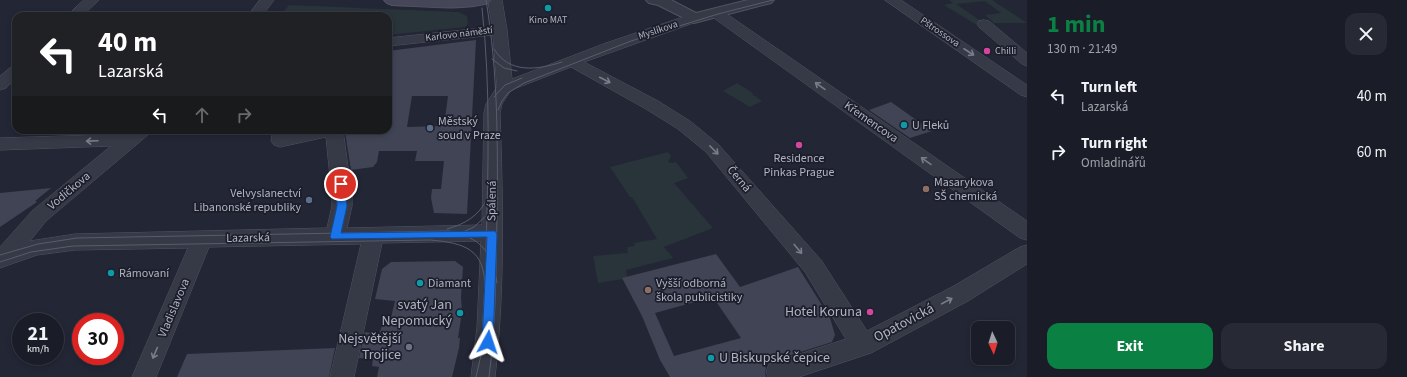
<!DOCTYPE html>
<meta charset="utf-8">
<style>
:root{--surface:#1a1c28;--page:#272934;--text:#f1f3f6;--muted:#9fa1a8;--line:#383a45;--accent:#0b8043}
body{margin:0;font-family:"Source Sans 3",sans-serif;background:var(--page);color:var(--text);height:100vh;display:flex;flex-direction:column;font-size:15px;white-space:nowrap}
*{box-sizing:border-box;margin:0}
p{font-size:13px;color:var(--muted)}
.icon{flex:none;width:22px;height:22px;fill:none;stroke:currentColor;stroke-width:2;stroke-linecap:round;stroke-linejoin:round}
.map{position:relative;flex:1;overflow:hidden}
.sheet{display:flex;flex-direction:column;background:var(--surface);width:380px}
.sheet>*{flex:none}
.top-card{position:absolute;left:12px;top:12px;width:380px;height:122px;border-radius:12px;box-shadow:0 2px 6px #0003,0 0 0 1px var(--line);background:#202124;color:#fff;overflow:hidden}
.needle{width:26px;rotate:176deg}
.buttons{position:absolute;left:971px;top:321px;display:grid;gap:8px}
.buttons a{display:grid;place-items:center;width:44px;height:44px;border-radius:8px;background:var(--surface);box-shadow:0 2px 6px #0003,0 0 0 1px var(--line);font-size:20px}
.speed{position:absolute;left:12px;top:313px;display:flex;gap:8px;font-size:20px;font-weight:700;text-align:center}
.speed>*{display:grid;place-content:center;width:52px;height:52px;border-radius:50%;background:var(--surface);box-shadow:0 2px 6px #0003,0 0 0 1px var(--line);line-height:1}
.speed small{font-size:10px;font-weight:400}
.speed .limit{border:6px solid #d22;background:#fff;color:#111}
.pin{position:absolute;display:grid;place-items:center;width:34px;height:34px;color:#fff;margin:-17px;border:2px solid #fff;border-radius:50%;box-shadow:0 1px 4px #0007}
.me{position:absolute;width:44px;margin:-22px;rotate:5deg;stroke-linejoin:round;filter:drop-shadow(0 0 3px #0008)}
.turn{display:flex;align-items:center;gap:14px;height:84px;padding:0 20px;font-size:18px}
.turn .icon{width:52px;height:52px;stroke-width:2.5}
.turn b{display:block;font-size:28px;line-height:34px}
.lanes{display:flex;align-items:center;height:38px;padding:0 20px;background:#0003;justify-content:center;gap:20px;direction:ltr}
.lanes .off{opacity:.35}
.round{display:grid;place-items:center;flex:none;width:42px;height:42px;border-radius:12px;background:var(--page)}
.summary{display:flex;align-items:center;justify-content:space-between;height:68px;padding:0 20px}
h1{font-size:24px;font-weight:700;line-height:30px;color:var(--accent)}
.cta{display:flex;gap:8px;margin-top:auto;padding:8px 20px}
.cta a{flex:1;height:46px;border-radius:12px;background:var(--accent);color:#fff;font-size:16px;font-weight:700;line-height:46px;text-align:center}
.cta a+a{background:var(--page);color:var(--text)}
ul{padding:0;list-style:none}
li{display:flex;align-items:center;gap:12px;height:56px;padding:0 20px}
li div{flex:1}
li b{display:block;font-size:15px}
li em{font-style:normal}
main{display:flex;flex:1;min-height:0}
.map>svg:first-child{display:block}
.green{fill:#283439}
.building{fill:#404455;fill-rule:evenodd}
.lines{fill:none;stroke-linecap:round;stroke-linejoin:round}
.minor-casing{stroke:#515361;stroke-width:1}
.tertiary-casing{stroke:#515361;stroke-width:2}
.secondary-casing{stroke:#515361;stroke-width:2}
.minor{fill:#363946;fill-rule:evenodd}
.tertiary{fill:#363946;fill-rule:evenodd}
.secondary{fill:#454758;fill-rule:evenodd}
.tram{stroke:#595c6d;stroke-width:1}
.oneway{stroke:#7a7c8a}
.route{fill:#1a73e8;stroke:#114b97}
.culture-dot{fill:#0f9aa8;stroke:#1c1e2b;stroke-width:1.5}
.hotel-dot{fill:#d1479c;stroke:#1c1e2b;stroke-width:1.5}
.service-dot{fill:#5c6f8a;stroke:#1c1e2b;stroke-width:1.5}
.education-dot{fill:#8d6e63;stroke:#1c1e2b;stroke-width:1.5}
.worship-dot{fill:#6b7280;stroke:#1c1e2b;stroke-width:1.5}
.labels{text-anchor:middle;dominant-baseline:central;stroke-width:3.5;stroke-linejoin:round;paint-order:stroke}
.far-poi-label{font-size:10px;fill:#b1b3c2;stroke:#1c1e2b}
.far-street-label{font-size:10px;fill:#b1b3c2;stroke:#1c1e2b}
.poi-label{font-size:12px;fill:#b1b3c2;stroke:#1c1e2b;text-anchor:start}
.street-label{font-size:12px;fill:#b1b3c2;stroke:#1c1e2b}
.near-poi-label{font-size:14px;fill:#b1b3c2;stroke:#1c1e2b;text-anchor:end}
.near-street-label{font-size:14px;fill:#b1b3c2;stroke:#1c1e2b}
</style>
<main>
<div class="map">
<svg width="1027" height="377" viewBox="0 0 1027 377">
<rect width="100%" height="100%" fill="#232635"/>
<g class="green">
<polygon points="949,0 992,0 1027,23 994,23 985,15 1001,13 985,1 956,4 984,23 975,24 944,5 953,3"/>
<polygon points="289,5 458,12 467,16 468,24 465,27 388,35 388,16 280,16"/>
<polygon points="737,83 753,93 752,94 762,101 750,107 723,91"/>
<polygon points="668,152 671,156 668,162 672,163 676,162 688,178 674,183 713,228 664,247 673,258 626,270 627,277 623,279 598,283 593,256 628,253 627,247 635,246 634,243 657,239 632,197 630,197 610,167"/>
</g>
<g class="building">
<path d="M476,40L467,214L434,213L431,198L432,189H441L444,161H415L417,151H379L377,162L373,167L351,170L345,132L352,130H388V99L391,84L388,51ZM412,96H448L444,126L407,127Z"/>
<polygon points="891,102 915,119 932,131 910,138 869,110"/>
<polygon points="51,188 35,201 37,202 0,227 0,193"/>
<path d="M716,254L740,287L798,267L830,318L835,335L832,342L791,355L761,360L766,368L765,373L766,377H670L660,360L642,316L622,278ZM713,297L741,338L674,356L655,313Z"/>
<polygon points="455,261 463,267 461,297 462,312 458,338 460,338 459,348 452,377 377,377 379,367 372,366 373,359 359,358 365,332 379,334 382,326 389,326 395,301 375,299 382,269 391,262"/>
<polygon points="335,348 329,377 177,377 187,354"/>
</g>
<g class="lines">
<g class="minor-casing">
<g id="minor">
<polygon points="84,0 99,0 82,16 67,16"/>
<polygon points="260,0 274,0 262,16 248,16"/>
<path d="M488,0H502L507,30L512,79L606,43L689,15L694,14L699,15L701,18L699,21L584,62L658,101L690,121L718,144L821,260L867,331L952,287L1020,247L1027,245V264L968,301L871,353L799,377H768L766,372L769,364L846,339L805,272L706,152L678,129L646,109L571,67L511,90L502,104L500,113C503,201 505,289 495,377H471L477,328L481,241L382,243L354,377H330L361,244L209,247L156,377H132L188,248L75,250L37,255L0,268V247L32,211L111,146L0,150V138L127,134L132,130H152L149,134L46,221L30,241L75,234L327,228L332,206V197L326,137L280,147L274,145L271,141L273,130H287L289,133L306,130H343L352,197V206L347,228L482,225L484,113L486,104L497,87L493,35L388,46V38L492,27Z"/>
<polygon points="885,0 901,0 1027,85 1027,97 1021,95"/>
<polygon points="716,9 721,10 1027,221 1027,240 1020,238 711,16 709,13 711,10"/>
<polygon points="984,20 989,21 1027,53 1027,66 1022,64 979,27 977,24 979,21"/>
<polygon points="16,65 16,78 6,88 0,90 0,76 11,67"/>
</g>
</g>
<g class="tertiary-casing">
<polygon id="tertiary" points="646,0 671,0 696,13 748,0 774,0 771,3 694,23 658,5 649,3"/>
</g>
<g class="secondary-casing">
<path id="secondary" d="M384,0H492L489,3C459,11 423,6 392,5L387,3Z"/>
</g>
<use href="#minor" class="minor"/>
<use href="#tertiary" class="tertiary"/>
<use href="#secondary" class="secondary"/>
<g class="tram">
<path d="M486,0C498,72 498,144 497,217C496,271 496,324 489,377"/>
<path d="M482,8C491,89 488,170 486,252"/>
<path d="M494,49C509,74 537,70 562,62"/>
<polyline points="492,59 504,68 517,71"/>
<polyline points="494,97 505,85 522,78"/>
<polyline points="498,110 502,101 508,93 524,83 631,41 718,14 773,0"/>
<path d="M447,229C465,224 479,216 487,199"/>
<polyline points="459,234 474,227 488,214"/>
<path d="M0,255L38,244L77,238L449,231C481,238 492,251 497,283"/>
<path d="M0,262L31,252L73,246L430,240C465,243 485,249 485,288"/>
<polyline points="476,377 481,355 485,284"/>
</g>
</g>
<defs><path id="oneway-shaft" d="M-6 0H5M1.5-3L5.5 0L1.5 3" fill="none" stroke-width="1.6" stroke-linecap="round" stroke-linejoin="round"/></defs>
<g class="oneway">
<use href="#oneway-shaft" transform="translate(969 52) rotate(33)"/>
<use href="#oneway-shaft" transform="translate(605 80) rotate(27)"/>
<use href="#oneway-shaft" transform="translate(820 86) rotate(-145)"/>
<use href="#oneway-shaft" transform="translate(92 141) rotate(178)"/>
<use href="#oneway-shaft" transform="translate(714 150) rotate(45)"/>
<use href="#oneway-shaft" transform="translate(926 161) rotate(-145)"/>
<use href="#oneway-shaft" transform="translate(798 249) rotate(50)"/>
<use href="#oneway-shaft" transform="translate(947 301) rotate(-28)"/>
<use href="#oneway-shaft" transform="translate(155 353) rotate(113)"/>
</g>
<polygon class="route" points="341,180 345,184 347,206 341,233 495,231 497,234 493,342 492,346 488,347 484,346 482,342 487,237 332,239 330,237 337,206 336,184"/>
<g class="culture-dot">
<circle cx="548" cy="8" r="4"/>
<circle cx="904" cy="125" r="4"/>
<circle cx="111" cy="273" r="4"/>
<circle cx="420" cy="283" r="4"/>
<circle cx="460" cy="313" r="4"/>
<circle cx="711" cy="358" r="4"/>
</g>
<g class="hotel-dot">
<circle cx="987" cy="51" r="4"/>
<circle cx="799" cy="145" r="4"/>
<circle cx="870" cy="312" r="4"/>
</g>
<g class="service-dot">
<circle cx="430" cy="128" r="4"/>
<circle cx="309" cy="200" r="4"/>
</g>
<g class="education-dot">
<circle cx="926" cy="189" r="4"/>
<circle cx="648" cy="290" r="4"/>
</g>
<circle class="worship-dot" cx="409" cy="347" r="4"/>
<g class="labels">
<g class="far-poi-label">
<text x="548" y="20">Kino MAT</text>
<text x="995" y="51" text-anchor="start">Chilli</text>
</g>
<g class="far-street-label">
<text transform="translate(658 30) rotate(-18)">Myslíkova</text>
<text transform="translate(940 32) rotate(34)">Pštrossova</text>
<text transform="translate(459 34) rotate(-7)">Karlovo náměstí</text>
</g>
<g class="poi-label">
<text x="438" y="121">Městský<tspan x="438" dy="14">soud v Praze</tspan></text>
<text x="912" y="125">U Fleků</text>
<text x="799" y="158" text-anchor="middle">Residence<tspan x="799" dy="14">Pinkas Prague</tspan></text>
<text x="934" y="182">Masarykova<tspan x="934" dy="14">SŠ chemická</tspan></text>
<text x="301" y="193" text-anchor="end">Velvyslanectví<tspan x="301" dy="14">Libanonské republiky</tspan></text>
<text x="119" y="273">Rámovaní</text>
<text x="428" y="283">Diamant</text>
<text x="656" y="283">Vyšší odborná<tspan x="656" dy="14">škola publicistiky</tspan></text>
</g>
<g class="street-label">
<text transform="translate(871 122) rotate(35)">Křemencova</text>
<text transform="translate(739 179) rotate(50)">Černá</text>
<text transform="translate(69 191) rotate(-40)">Vodičkova</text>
<text transform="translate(492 201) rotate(-89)">Spálená</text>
<text transform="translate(248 238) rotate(-1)">Lazarská</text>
<text transform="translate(174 308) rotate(-67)">Vladislavova</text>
</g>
<g class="near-poi-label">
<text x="452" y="305">svatý Jan<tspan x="452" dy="16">Nepomucký</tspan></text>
<text x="862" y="312">Hotel Koruna</text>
<text x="401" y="339">Nejsvětější<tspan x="401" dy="16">Trojice</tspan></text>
<text x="719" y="358" text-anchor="start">U Biskupské čepice</text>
</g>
<g class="near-street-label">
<text transform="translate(904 323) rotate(-28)">Opatovická</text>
</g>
</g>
</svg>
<div class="buttons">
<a><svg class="needle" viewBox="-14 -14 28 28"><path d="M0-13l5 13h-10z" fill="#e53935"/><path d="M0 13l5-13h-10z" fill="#9fa1a8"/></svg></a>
</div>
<div class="speed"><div>21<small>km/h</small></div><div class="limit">30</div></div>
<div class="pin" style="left:341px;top:184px;background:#d93025"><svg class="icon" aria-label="arrive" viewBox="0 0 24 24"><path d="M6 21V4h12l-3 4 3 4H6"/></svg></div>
<svg class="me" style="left:488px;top:342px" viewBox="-20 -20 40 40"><path d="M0-17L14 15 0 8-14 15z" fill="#1a73e8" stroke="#fff" stroke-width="4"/></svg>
<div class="top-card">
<div class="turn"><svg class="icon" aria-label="left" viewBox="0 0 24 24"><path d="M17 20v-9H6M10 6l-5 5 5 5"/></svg><div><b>40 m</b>Lazarská</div></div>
<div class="lanes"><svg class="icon" aria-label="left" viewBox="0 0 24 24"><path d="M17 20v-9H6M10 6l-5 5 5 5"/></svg><svg class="icon off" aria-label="ahead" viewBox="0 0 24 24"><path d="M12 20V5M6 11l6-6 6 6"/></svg><svg class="icon off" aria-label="right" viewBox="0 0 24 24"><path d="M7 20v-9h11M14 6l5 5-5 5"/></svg></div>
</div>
</div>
<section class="sheet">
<div class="summary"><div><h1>1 min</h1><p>130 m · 21:49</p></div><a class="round"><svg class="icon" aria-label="close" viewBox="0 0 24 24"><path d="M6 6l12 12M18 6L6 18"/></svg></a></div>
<ul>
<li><svg class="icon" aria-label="left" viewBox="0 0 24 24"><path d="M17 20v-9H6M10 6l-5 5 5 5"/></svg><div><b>Turn left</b><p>Lazarská</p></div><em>40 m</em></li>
<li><svg class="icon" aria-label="right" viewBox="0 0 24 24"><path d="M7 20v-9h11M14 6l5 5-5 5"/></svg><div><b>Turn right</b><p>Omladinářů</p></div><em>60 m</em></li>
</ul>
<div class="cta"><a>Exit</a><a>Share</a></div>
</section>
</main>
